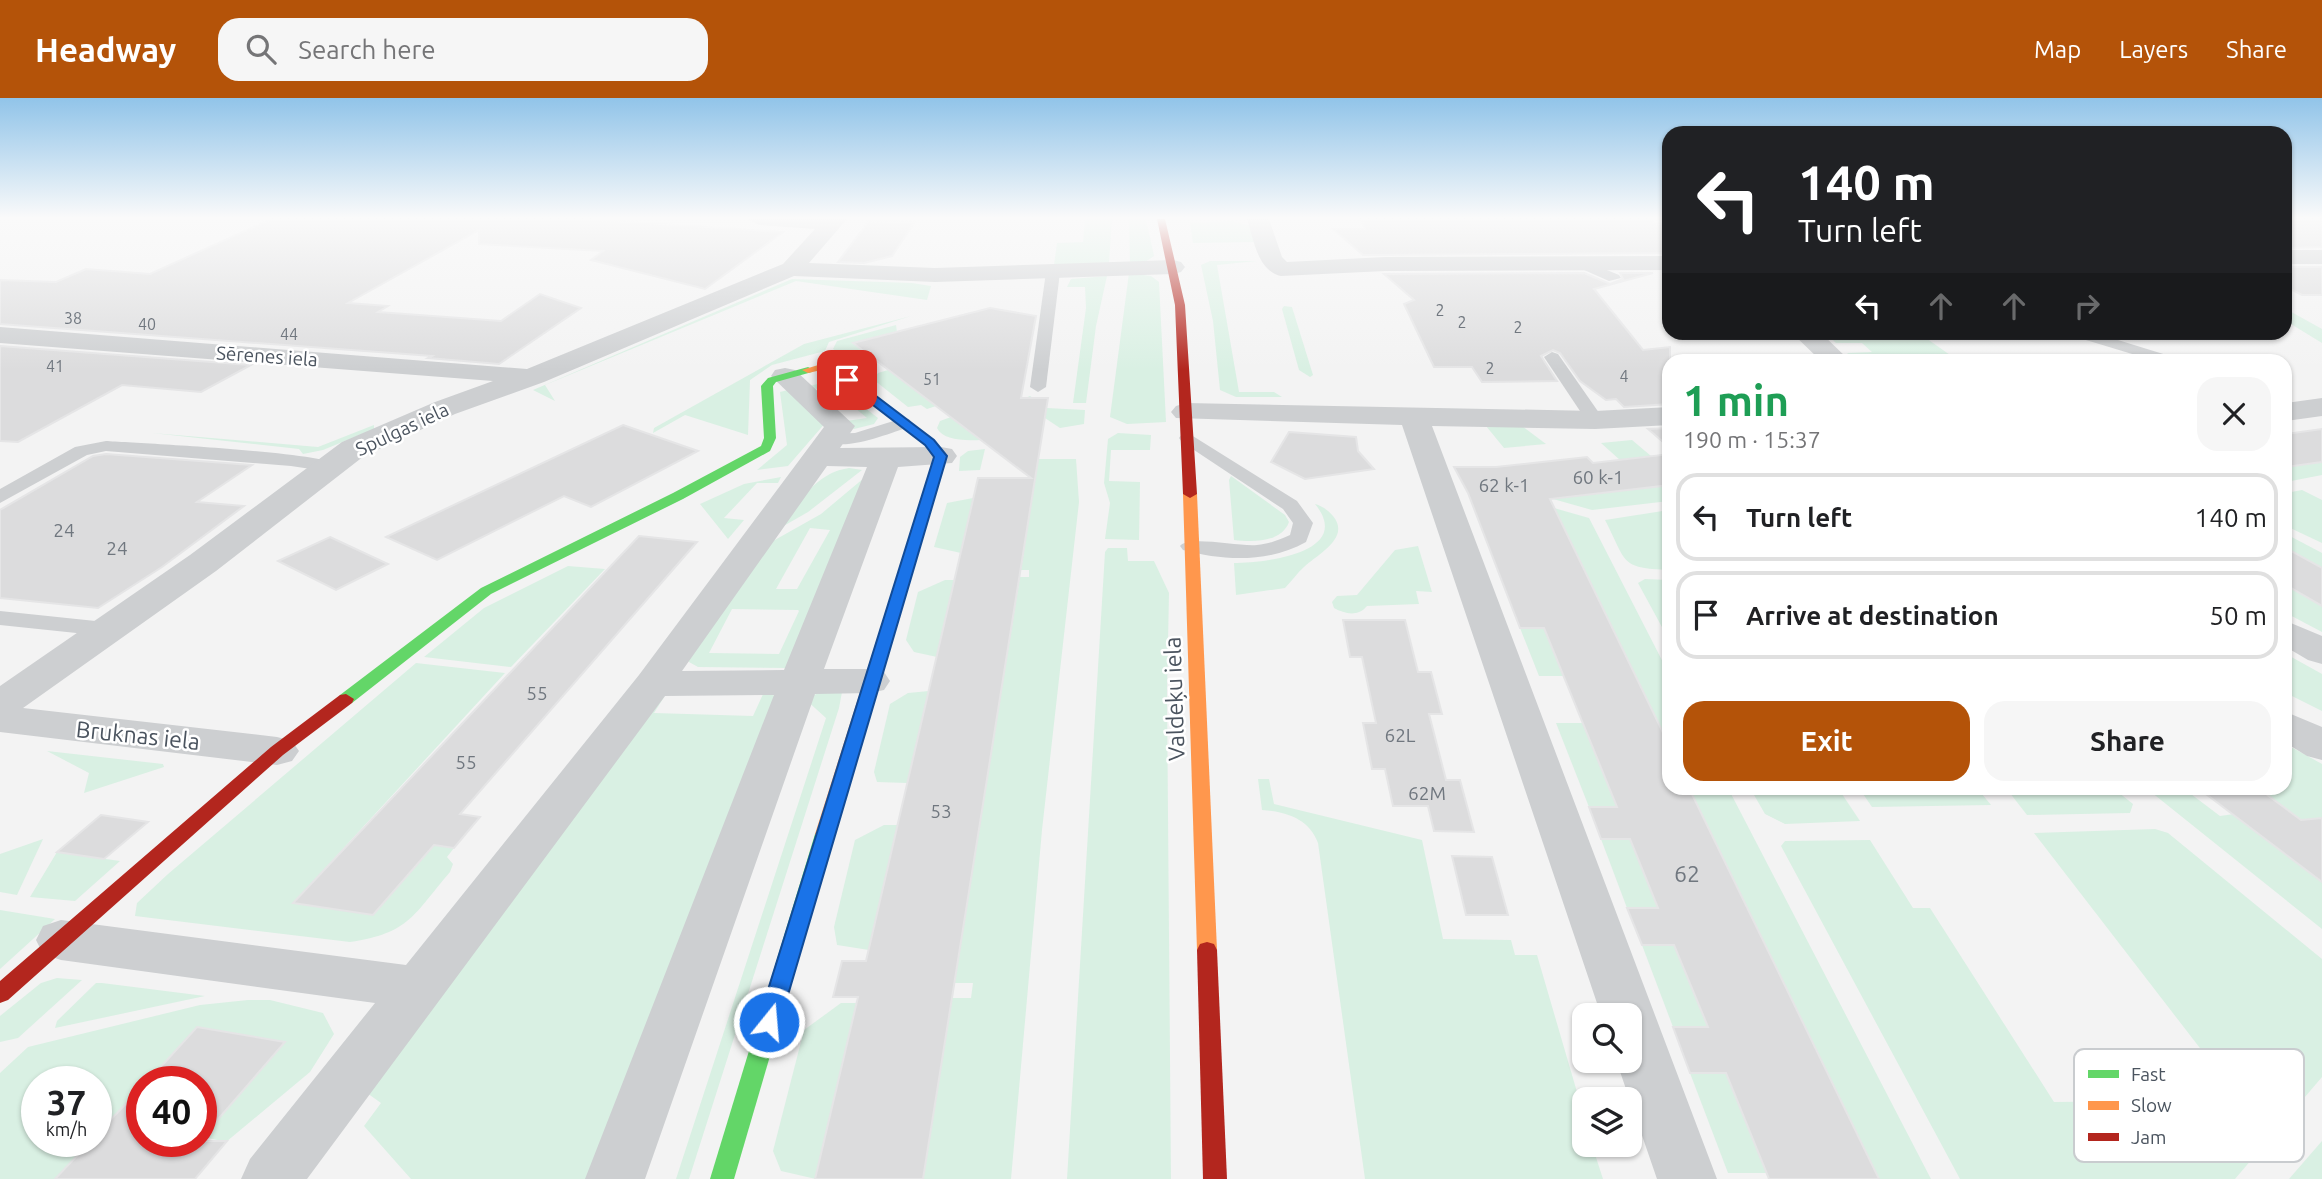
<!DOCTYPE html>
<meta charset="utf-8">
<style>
:root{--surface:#fff;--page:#f6f6f6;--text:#202124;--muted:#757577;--line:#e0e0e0;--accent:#b45309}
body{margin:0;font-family:Ubuntu,sans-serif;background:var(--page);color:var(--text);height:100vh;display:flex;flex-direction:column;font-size:26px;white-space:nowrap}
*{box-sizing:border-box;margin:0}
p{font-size:23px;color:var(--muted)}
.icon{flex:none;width:38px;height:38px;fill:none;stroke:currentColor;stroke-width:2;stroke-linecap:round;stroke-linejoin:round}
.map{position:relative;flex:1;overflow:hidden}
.side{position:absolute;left:1662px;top:256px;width:630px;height:441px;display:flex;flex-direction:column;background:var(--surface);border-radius:21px;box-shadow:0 2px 5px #0004}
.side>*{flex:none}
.guide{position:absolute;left:1662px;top:28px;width:630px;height:214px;border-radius:21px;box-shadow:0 2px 5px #0004;background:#202124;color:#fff;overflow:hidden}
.tools{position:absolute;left:1572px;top:905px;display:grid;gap:14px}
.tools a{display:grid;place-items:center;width:70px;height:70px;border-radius:14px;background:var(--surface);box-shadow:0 2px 5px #0004;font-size:35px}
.speed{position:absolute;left:21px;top:968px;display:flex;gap:14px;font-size:35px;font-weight:700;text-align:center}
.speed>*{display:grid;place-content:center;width:91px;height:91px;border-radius:50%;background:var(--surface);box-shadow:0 2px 5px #0004;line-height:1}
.speed small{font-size:18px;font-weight:400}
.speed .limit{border:10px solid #d22;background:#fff;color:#111}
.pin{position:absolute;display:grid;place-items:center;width:60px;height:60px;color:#fff;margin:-30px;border-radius:14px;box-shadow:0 4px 10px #0006}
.me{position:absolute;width:77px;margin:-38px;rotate:17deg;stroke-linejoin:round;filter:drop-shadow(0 0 5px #0008)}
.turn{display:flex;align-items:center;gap:24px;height:147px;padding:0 21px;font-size:32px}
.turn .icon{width:91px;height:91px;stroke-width:2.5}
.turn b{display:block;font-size:49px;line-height:60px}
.lanes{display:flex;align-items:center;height:66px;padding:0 21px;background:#0003;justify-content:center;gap:35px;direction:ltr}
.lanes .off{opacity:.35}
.round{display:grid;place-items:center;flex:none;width:74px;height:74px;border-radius:21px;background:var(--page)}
.headline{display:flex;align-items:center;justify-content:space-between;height:119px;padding:0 21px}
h1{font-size:42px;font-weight:600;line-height:52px;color:#1e9e55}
.button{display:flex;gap:14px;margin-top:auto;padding:14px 21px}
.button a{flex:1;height:80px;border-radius:21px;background:var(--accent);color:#fff;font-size:28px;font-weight:600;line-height:80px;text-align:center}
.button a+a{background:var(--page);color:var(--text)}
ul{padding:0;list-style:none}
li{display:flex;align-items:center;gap:21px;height:88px;margin:0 14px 10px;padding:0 7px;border:4px solid var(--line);border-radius:21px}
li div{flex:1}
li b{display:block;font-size:26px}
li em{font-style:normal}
header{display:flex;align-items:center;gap:42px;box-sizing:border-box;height:98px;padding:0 35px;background:var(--accent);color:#fff}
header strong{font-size:33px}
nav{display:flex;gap:38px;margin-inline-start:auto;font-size:24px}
.search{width:490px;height:63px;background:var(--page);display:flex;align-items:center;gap:18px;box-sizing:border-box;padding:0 24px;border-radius:21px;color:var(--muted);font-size:26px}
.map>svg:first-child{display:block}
.green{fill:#d9f0e3;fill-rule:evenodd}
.building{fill:#dcdcdd;stroke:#e5e5e6;stroke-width:2}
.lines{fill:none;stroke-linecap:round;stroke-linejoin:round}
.lane{fill:#cdcfd1;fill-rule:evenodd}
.street{fill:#cdcfd1;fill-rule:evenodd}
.fast{fill:#63d668;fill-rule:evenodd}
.slow{fill:#ff974d;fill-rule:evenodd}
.jam{fill:#b3261e;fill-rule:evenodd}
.route{fill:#1a73e8;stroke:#114b97;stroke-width:2}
.labels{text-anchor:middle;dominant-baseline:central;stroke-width:5;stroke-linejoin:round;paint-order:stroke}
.far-number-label{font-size:16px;fill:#70777f}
.far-street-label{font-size:19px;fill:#4b545f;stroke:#fff}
.number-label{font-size:19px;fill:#70777f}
.street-label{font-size:23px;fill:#4b545f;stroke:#fff}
.near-number-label{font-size:23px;fill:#70777f}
.key{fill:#fff;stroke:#c9cccf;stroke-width:2}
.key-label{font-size:19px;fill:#4b545f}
</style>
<header>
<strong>Headway</strong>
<div class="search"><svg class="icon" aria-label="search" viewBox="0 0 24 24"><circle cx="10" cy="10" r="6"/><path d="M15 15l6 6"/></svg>Search here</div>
<nav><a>Map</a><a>Layers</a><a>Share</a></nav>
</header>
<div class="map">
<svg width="2322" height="1081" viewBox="0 0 2322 1081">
<rect width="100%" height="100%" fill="#f3f3f3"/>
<g class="green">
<polygon points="1085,121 1112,121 1109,165 1054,167 1057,145 1083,144"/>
<polygon points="1129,121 1146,121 1154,158 1145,164 1130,166"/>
<polygon points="1231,123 1252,128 1254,144 1193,145 1190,125"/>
<polygon points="1210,163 1257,163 1217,167 1239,294 1274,294 1282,299 1236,299 1220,292 1213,223 1201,167"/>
<polygon points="1129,175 1151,178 1159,184 1166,324 1127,326 1110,319"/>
<polygon points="1107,178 1096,228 1086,305 1073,305 1086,210 1085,189 1067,189 1071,181"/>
<polygon points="792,181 912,185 931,188 927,202 796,183 545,287 555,303 533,292"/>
<polygon points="1284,208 1292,209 1313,277 1310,279 1299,272 1282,211"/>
<polygon points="2286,211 2322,231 2322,245 2286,223"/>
<polygon points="911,218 829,244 825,253 772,267 750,282 748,337 685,317 653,335 654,330 804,246"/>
<polygon points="896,227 897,234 854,245 873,261 847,261 833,251 837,243"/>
<polygon points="1850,235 1919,235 1957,262 1854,261 1847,255 1872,254 1862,245 1836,245 1830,239 1854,239"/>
<polygon points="888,272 936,308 927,311 921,307 908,309 874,282 878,275"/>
<polygon points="830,283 878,320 874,326 854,331 846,326 846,323 867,320 831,290 813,291 809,288"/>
<polygon points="788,292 827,323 788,368 757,372 787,347 780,294"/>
<polygon points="1030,298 1047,310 1085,312 1084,326 1060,330 1024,306 1025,300"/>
<path d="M951,319L978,340L1037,334C1015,337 948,353 937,330L940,323Z"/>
<polygon points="374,327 374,331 323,352 303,356 299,351 152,335 318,349"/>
<polygon points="1486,328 1522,328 1546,346 1504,350"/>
<polygon points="1118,335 1151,337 1150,352 1111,352 1109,383 1140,384 1139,442 1105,441 1110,405 1104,385 1108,341"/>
<polygon points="1632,342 1651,358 1620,362 1601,345"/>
<polygon points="985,351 980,372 959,373 960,359 968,353"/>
<polygon points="1038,361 1076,361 1079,404 1042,732 1011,1081 923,1081 952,900 971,900 973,885 954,885 1020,479 1029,479 1029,472 1021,472"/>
<polygon points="2322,364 2322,377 2286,384 2286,366 2292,368"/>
<path d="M849,370L862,372L808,414L780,430C800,404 815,375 849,370Z"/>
<path d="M1231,378L1285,417L1289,424C1281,445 1253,444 1234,442L1229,382Z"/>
<polygon points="781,379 778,385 757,385 724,420 744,422 728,441 700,406 744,386"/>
<path d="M864,380L788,570L698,569L689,564L687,556L773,443L821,416ZM810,430L830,432L797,491H776ZM732,511L798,512L799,513L779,556L709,555Z"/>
<polygon points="1669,384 1669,403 1592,412 1546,399 1636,391"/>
<polygon points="2302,392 2322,402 2322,445 2286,428 2286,395"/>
<polygon points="973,400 961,455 934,449 947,405"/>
<path d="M1315,406C1322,408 1328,412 1333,418C1351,440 1318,456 1304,469C1297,475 1292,483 1285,490L1236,497L1234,465C1263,465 1355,455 1315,406Z"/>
<polygon points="1547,408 1589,420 1669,576 1669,657 1597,498 1592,498 1566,433 1560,433"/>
<path d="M1669,412V472C1619,470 1627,464 1605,422Z"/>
<polygon points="2286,436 2322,455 2322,470 2286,450"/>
<path d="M1418,448L1432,494L1416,493L1419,506L1367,508C1358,519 1345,516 1334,510L1332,504L1337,498L1357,497L1395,452Z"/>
<polygon points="1108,450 1127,450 1128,463 1154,463 1169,495 1167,594 1171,1081 1067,1081 1105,454"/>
<polygon points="568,468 605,471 511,569 424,559 484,510"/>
<polygon points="1645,481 1669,482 1669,542 1638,485"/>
<polygon points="945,482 955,482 937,559 914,554 906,542 918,494"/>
<polygon points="2288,488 2322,508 2322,534 2286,515"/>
<polygon points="1520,530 1544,530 1563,578 1539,578"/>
<polygon points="2286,556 2322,576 2322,613 2286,595"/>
<path d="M416,565L505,575L293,805L373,817L434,747L454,750L447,759L453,766L450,774C413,817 410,835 350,844L135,818L137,805L168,776Z"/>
<polygon points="828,591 842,594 839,610 689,1081 676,1081 826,620 805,601"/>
<polygon points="668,593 654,615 753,618 764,594 778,599 596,1081 411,1081 364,1028 381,1005 367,995"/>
<polygon points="929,593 907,685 877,684 874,674 890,606 908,595"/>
<polygon points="1556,625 1583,625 1617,709 1589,709"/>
<polygon points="2293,650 2322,666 2322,720 2310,729 2258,690 2286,690 2286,651"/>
<polygon points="47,653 163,666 164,669 84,695 89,675"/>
<path d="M1258,681H1269L1274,706L1422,742L1443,841L1511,842L1515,857H1537L1584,1018V1046L1592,1047L1603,1081H1365L1318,745C1309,721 1287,714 1262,712Z"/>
<polygon points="1685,690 1728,690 1931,1081 1879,1081 1691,693"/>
<polygon points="1750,690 1838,690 1860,723 1785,726 1765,716"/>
<polygon points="1859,690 1977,690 1991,707 1872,709"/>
<polygon points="2006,690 2113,690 2133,706 2130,715 2027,717"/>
<polygon points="2146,690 2183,690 2220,718 2234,716 2322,784 2322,831"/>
<polygon points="884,727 898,727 869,852 837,847 834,829 855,742"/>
<polygon points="2155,731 2168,735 2322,861 2322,979 2235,1081 1960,1081 1781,748 1785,743 1870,742 1913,810 1930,810 2054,1004 2240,1002 2034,735"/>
<polygon points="43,741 17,797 0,794 0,756"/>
<polygon points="1601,741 1630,741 1658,810 1627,810"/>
<polygon points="57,754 120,763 75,803 30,799"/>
<polygon points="0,812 55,821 0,871"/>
<polygon points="1642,847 1674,847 1708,929 1673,929"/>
<polygon points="57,880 82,882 18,940 0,944 0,918 41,885"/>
<polygon points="96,885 102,885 205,898 55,930 57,923"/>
<polygon points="248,902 270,902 323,915 334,936 310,974 226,1044 203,1039 284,944 197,929 147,983 142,984 142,989 96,1037 96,984 37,984 37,1043 91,1043 55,1081 0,1081 0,975 28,949 200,907"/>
<polygon points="841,905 856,905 816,1081 781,1073 773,1053 804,932"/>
<polygon points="1690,975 1726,975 1767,1075 1728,1075"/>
<polygon points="2322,1043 2322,1081 2289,1081"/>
</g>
<g class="building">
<polygon points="271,121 584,121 783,134 705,191 591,162 603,153 479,146 479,132 348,205 388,208 378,214 501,223 540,196 581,210 499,266 428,260 432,258 0,226 0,182 56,184 86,171 150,176"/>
<polygon points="1361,121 1651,121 1656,126 1670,126 1670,155 1363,157 1333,131 1365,131"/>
<polygon points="2286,121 2322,121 2322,149 2286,150"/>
<polygon points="869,123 915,124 892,158 864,165 838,164"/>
<polygon points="2286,169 2322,169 2322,197 2302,197 2286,189"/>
<polygon points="1584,175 1610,186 1623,181 1620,175 1653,175 1594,191 1643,252 1670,249 1670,306 1624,309 1616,301 1606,302 1580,283 1560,255 1553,252 1541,258 1557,283 1482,284 1472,269 1434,269 1404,206 1414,202 1384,176"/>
<polygon points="990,210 1036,218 1021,300 1048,300 923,1081 815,1081 858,899 833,899 842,863 866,863 978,380 1031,380 853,245"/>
<polygon points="0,248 251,267 201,294 122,287 18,344 0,343"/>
<polygon points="623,327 698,353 591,409 564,398 437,462 386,439"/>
<polygon points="1670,330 1670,350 1648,331"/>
<polygon points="2322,331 2322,364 2286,369 2286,336"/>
<polygon points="1289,334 1356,339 1358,353 1374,371 1305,381 1271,364"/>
<polygon points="106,356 252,367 197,404 244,408 162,469 98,510 0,500 0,412 93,358"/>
<polygon points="1670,356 1670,387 1550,401 1670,649 1670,690 1689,690 1879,1081 1769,1081 1726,975 1690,975 1673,929 1708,929 1674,847 1642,847 1627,810 1658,810 1630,741 1601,741 1589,709 1617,709 1544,530 1520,530 1468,395 1454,369 1496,369 1587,359 1593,365"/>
<polygon points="639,438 697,444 460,716 480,719 454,750 434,747 373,817 293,805"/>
<polygon points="330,439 388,466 336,492 278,463"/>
<polygon points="2286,450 2322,470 2322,508 2286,487"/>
<polygon points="1343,522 1405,522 1418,574 1431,574 1442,616 1429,616 1446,682 1460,682 1474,734 1434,733 1428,708 1393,708 1385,671 1372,671 1363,625 1376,625 1362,559 1350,559"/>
<polygon points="2198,690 2258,690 2301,722 2322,720 2322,784"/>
<polygon points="101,717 148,724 104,761 57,754"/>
<polygon points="1452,758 1492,759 1508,817 1466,817"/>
<polygon points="197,929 285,944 201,1041 201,984 147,984"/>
<polygon points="142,989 142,1043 227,1043 195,1081 55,1081 91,1043 96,1043 96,1037"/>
</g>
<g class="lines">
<g class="lane">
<polygon points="1580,161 1619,177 1621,180 1609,183 1575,168 1573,165"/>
<polygon points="1053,170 1060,174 1046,289 1038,294 1030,289 1046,174"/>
<polygon points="2074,234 2092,234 2173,259 2175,262 2152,262 2076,239"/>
<polygon points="1552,254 1558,256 1604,322 1601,326 1595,327 1586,322 1544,259"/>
<path d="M903,320L909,321L912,325L909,329C890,335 838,357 823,340L826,336L855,335Z"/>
<path d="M1188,335L1297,403L1313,425L1306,444C1268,465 1224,463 1183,452L1180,448C1188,437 1240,449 1257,447C1269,446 1279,442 1290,437L1293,425L1283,411L1182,344L1179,340L1182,336Z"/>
<path d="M106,343C137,345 329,354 340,368L331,374L291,368L106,353L87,357L0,405V391L75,349Z"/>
<polygon points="0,513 105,524 116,531 105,538 0,527"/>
</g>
<g class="street">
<polygon points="748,121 847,121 809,165 935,170 1173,162 1181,164 1185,169 1181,174 1173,176 935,184 794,178 544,284 455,316 364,358 216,473 23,610 277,639 292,643 299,653 292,663 277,667 0,634 0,588 190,457 342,344 435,304 493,283 0,245 0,229 527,271 783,166 815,131 759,127"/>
<path d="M1247,121H1269L1282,159L1287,164L1385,159L1670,158V172L1385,173L1281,178C1257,172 1254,142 1247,121Z"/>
<rect x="2286" y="152" width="36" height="14"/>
<polygon points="1791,234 1820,234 1849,262 1820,262"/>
<path d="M785,270L795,272L855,328L840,350L941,349L952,351L957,358L952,365L898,369L824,571H870L884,574L890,583L884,592L870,595L815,596L645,1081H585L774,597L665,598L307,1081H241L250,1061L375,905L61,862L43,856L36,842L43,828L61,822L406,867L639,577L824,329L771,278L775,272ZM827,368L867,369L784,572L682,573Z"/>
<polygon points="2322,300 2322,318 2286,323 2286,305"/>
<polygon points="1186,305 1595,313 1670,309 1670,327 1595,331 1432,328 1717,1081 1657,1081 1616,962 1629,962 1629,917 1601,917 1402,327 1176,320 1171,314 1176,308"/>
<polygon points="2286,523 2322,538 2322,566 2308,562 2286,549"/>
<polygon points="2286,614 2322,629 2322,662 2307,658 2286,645"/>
</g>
<g class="fast">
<polygon points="808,269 814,272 812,274 776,284 773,288 776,340 770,353 683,401 491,496 352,605 340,605 338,601 340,597 481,490 673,395 761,348 764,340 761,288 768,280"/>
<polygon points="825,729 832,731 835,736 734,1081 710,1081 815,736 818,731"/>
</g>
<g class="slow">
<polygon points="828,264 934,342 947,358 835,736 832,741 825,743 818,741 815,736 935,358 926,348 826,271 808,275 802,272"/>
<polygon points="1190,392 1197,396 1217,852 1214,858 1207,860 1200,858 1197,852 1183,396"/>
</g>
<g class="jam">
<polygon points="1157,121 1165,121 1185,207 1197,396 1190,400 1183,396 1175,207"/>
<polygon points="346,596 354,601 352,605 283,657 8,902 0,905 0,883 271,649 340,597"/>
<polygon points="1207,844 1214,846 1217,852 1227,1081 1203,1081 1197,852 1200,846"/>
</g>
</g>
<linearGradient id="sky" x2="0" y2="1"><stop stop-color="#91c4e9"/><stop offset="0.44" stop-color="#fafafa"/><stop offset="1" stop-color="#fafafa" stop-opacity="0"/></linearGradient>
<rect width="2322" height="272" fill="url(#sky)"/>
<polygon class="route" points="843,279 851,279 934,342 947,358 780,924 777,930 769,933 761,930 758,924 934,359 925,347 843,284"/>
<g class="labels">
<g class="far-number-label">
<text x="1440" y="212">2</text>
<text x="73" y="220">38</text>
<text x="1462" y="224">2</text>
<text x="147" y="226">40</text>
<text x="1518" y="229">2</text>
<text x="289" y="236">44</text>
<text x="55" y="268">41</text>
<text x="1490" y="270">2</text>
<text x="1624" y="278">4</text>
<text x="932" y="281">51</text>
</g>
<g class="far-street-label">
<text transform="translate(267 258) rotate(4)">Sērenes iela</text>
<text transform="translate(402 331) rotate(-25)">Spulgas iela</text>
</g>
<g class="number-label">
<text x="1598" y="379">60 k-1</text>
<text x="1504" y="387">62 k-1</text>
<text x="64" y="432">24</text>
<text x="117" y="450">24</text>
<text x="537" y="595">55</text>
<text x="1400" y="637">62L</text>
<text x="466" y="664">55</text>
<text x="1427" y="695">62M</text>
<text x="941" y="713">53</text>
</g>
<g class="street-label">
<text transform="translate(1174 601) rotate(-92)">Valdeķu iela</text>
<text transform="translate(138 637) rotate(6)">Bruknas iela</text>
</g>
<g class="near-number-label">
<text x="1687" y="775">62</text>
</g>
</g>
<rect x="2074" y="951" width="230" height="113" rx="10" class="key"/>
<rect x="2088" y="972" width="31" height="8" fill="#63d668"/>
<rect x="2088" y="1003" width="31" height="9" fill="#ff974d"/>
<rect x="2088" y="1035" width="31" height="8" fill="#b3261e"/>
<g class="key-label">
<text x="2131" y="983">Fast</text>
<text x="2131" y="1014">Slow</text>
<text x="2131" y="1046">Jam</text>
</g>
</svg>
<div class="tools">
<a><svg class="icon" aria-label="search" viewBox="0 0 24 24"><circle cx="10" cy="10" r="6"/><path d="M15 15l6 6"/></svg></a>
<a><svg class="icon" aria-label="layers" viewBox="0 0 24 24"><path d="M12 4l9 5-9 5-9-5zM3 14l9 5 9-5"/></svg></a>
</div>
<div class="speed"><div>37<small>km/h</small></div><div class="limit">40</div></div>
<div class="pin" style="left:847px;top:282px;background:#d93025"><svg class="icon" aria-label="arrive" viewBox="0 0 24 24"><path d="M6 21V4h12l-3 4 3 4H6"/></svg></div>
<svg class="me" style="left:769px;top:924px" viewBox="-20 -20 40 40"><circle r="17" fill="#1a73e8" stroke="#fff" stroke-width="3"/><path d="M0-11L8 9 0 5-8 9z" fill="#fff"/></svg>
<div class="guide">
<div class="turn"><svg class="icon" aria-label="left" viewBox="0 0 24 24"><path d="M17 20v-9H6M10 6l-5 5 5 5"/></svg><div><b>140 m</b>Turn left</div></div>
<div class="lanes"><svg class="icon" aria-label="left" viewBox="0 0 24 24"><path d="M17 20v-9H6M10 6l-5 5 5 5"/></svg><svg class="icon off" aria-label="ahead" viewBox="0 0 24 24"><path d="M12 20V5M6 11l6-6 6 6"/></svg><svg class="icon off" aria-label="ahead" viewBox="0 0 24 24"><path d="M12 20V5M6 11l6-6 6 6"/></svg><svg class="icon off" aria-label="right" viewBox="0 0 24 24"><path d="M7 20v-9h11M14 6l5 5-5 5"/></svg></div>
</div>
<section class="side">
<div class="headline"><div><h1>1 min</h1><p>190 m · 15:37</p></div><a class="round"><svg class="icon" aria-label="close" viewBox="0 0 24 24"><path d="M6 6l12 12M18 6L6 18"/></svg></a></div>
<ul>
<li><svg class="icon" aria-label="left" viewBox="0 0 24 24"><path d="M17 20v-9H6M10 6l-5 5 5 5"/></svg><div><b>Turn left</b></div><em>140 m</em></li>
<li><svg class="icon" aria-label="arrive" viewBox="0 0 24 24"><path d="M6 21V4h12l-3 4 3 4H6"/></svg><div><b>Arrive at destination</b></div><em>50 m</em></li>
</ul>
<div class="button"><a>Exit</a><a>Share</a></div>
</section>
</div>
